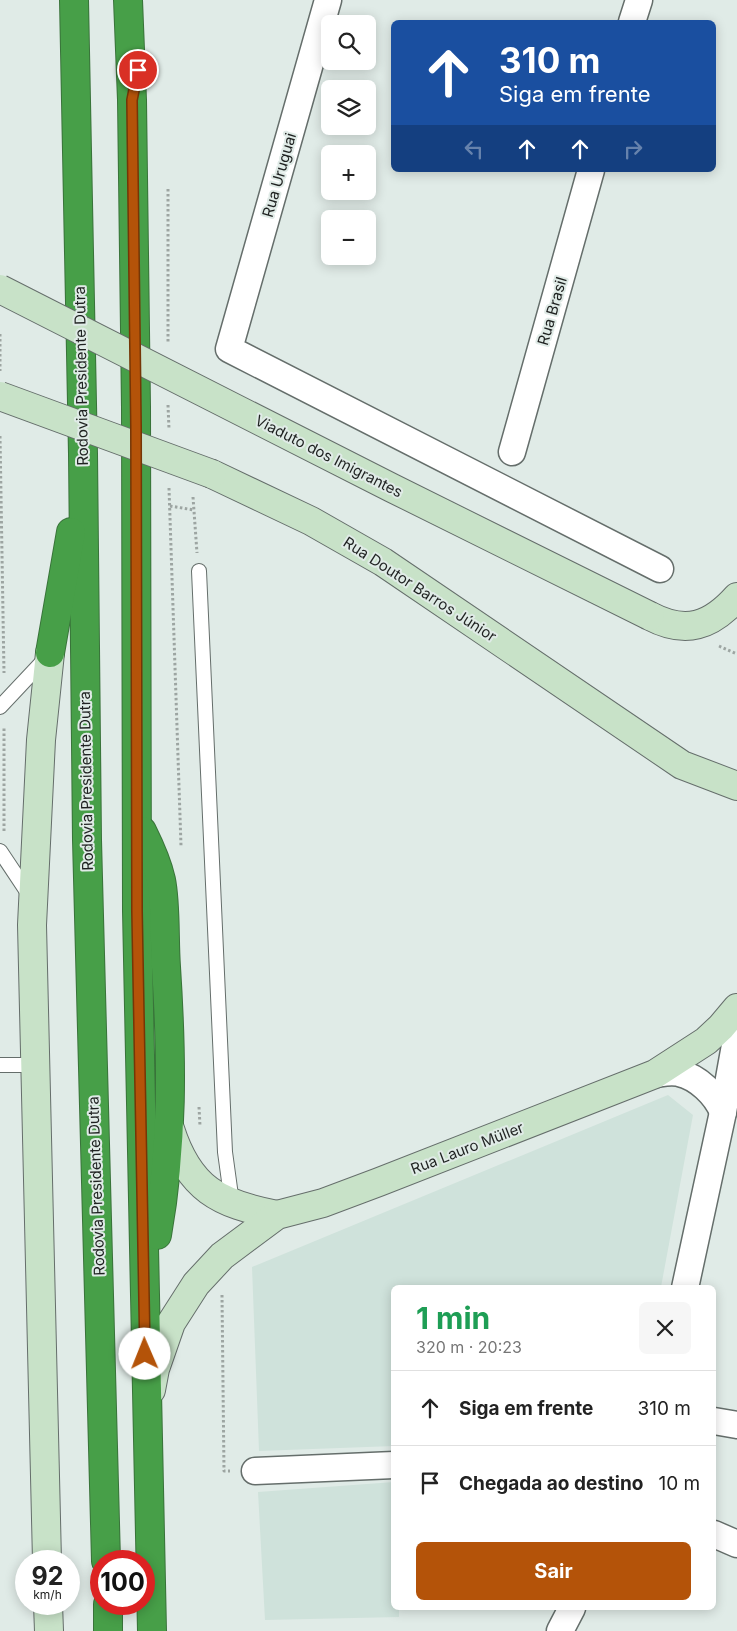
<!DOCTYPE html>
<html lang="pt">
<meta charset="utf-8">
<style>
:root{--surface:#fff;--page:#f6f6f6;--text:#222;--muted:#767676;--line:#e0e0e0;--accent:#b45309}
body{margin:0;font-family:Inter,sans-serif;background:var(--page);color:var(--text);height:100vh;display:flex;flex-direction:column;font-size:19px;white-space:nowrap}
*{box-sizing:border-box;margin:0}
p{font-size:16px;color:var(--muted)}
.icon{flex:none;width:28px;height:28px;fill:none;stroke:currentColor;stroke-width:2;stroke-linecap:round;stroke-linejoin:round}
.map{position:relative;flex:1;overflow:hidden}
.side{position:absolute;left:391px;top:1285px;width:325px;height:325px;display:flex;flex-direction:column;background:var(--surface);border-radius:8px;box-shadow:0 2px 12px #0003}
.side>*{flex:none}
.hud{position:absolute;left:391px;top:20px;width:325px;height:152px;border-radius:8px;box-shadow:0 2px 12px #0003;background:#1a4fa0;color:#fff;overflow:hidden}
.tools{position:absolute;left:321px;top:15px;display:grid;gap:10px}
.tools a{display:grid;place-items:center;width:55px;height:55px;border-radius:8px;background:var(--surface);box-shadow:0 2px 12px #0003;font-size:25px}
.speed{position:absolute;left:15px;top:1550px;display:flex;gap:10px;font-size:25px;font-weight:700;text-align:center}
.speed>*{display:grid;place-content:center;width:65px;height:65px;border-radius:50%;background:var(--surface);box-shadow:0 2px 12px #0003;line-height:1}
.speed small{font-size:12px;font-weight:400}
.speed .limit{border:8px solid #d22;background:#fff;color:#111}
.pin{position:absolute;display:grid;place-items:center;width:42px;height:42px;color:#fff;margin:-21px;border:2px solid #fff;border-radius:50%;box-shadow:0 1px 5px #0007}
.me{position:absolute;width:55px;margin:-28px;rotate:359deg;stroke-linejoin:round;filter:drop-shadow(0 0 4px #0008)}
.turn{display:flex;align-items:center;gap:18px;height:105px;padding:0 25px;font-size:22px}
.turn .icon{width:65px;height:65px;stroke-width:2.5}
.turn b{display:block;font-size:35px;line-height:42px}
.lanes{display:flex;align-items:center;height:48px;padding:0 25px;background:#0003;justify-content:center;gap:25px;direction:ltr}
.lanes .off{opacity:.35}
.round{display:grid;place-items:center;flex:none;width:52px;height:52px;border-radius:8px;background:var(--page)}
.overview{display:flex;align-items:center;justify-content:space-between;height:85px;padding:0 25px}
h1{font-size:30px;font-weight:700;line-height:38px;color:#1e9e55}
.button{display:flex;gap:10px;margin-top:auto;padding:10px 25px}
.button a{flex:1;height:58px;border-radius:8px;background:var(--accent);color:#fff;font-size:20px;font-weight:700;line-height:58px;text-align:center}
ul{padding:0;list-style:none}
li{display:flex;align-items:center;gap:15px;height:75px;padding:0 25px;border-top:1px solid var(--line)}
li div{flex:1}
li b{display:block;font-size:19px}
li em{font-style:normal}
.map>svg:first-child{display:block}
.built{fill:#cfe2db}
.lines{fill:none;stroke-linecap:round;stroke-linejoin:round}
.lane-casing{stroke:#656e6b;stroke-width:16}
.street-casing{stroke:#656e6b;stroke-width:29}
.secondary-casing{stroke:#656e6b;stroke-width:30}
.highway-casing{stroke:#39733a;stroke-width:30}
.path{stroke:#9da5a2;stroke-width:3;stroke-dasharray:2.5 2.5;stroke-linecap:butt}
.lane{stroke:#fff;stroke-width:14}
.street{stroke:#fff;stroke-width:26}
.secondary{stroke:#c8e2c8;stroke-width:28}
.highway{stroke:#479f48;stroke-width:28}
.secondary-bridge-casing{stroke:#656e6b;stroke-width:30;stroke-linecap:butt}
.secondary-bridge{stroke:#c8e2c8;stroke-width:28}
.route-casing{stroke:#753606;stroke-width:12}
.route{stroke:#b45309;stroke-width:9}
.labels{text-anchor:middle;dominant-baseline:central;stroke-width:4;stroke-linejoin:round;paint-order:stroke}
.street-label{font-size:15px;fill:#1f2221;stroke:#e0ebe7}
</style>
<div class="map">
<svg width="737" height="1631" viewBox="0 0 737 1631">
<rect width="100%" height="100%" fill="#e0ebe7"/>
<g class="built">
<polygon points="668,1095 693,1115 661,1287 394,1288 394,1446 259,1451 252,1267"/>
<polygon points="394,1482 394,1608 399,1608 399,1617 265,1620 258,1492"/>
</g>
<g class="lines">
<g class="lane-casing">
<g id="lane">
<polyline points="199,571 225,1152 232,1203"/>
<polyline points="0,707 46,658"/>
<polyline points="0,851 30,896"/>
<polyline points="0,1065 35,1065"/>
</g>
</g>
<g class="street-casing">
<g id="street">
<polyline points="328,0 229,349 660,569"/>
<polyline points="632,22 639,0"/>
<polyline points="512,452 591,170"/>
<path d="M655,1074C663,1073 671,1071 679,1073C698,1077 716,1095 723,1112"/>
<polyline points="685,1288 723,1112 737,1034"/>
<polyline points="714,1421 737,1425"/>
<polyline points="255,1471 394,1465"/>
<polyline points="714,1534 737,1544"/>
<polyline points="560,1631 572,1608"/>
</g>
</g>
<g class="secondary-casing">
<g id="secondary">
<polyline points="212,474 311,521 383,562 682,765 737,786"/>
<path d="M650,616C686,635 711,626 737,597"/>
<path d="M170,1129C189,1189 219,1204 277,1215"/>
<polyline points="151,1390 155,1369 171,1323 196,1284 222,1256 277,1215 323,1203 379,1182 655,1074 706,1041 721,1027 737,1008"/>
<polyline points="47,1561 32,925 41,740 50,653"/>
<polyline points="48,1604 49,1631"/>
</g>
</g>
<g class="highway-casing">
<g id="highway">
<polyline points="74,0 83,454 87,840 106,1561"/>
<polyline points="128,0 132,100 136,407 137,911 152,1631"/>
<polyline points="50,653 71,532"/>
<path d="M142,831C150,847 157,862 161,880C166,904 164,941 166,967C172,1059 173,1144 157,1235"/>
<polyline points="108,1604 108,1631"/>
</g>
</g>
<g class="path">
<polyline points="168,189 168,344"/>
<polyline points="0,334 0,371"/>
<polyline points="168,405 169,429"/>
<polyline points="0,436 4,673"/>
<polyline points="169,488 181,846"/>
<polyline points="193,497 197,553"/>
<polyline points="170,506 194,510"/>
<polyline points="719,646 737,654"/>
<polyline points="4,831 4,727"/>
<polyline points="199,1107 200,1126"/>
<polyline points="222,1295 224,1471 230,1471"/>
</g>
<use href="#lane" class="lane"/>
<use href="#street" class="street"/>
<use href="#secondary" class="secondary"/>
<use href="#highway" class="highway"/>
<g class="secondary-bridge-casing">
<g id="secondary-bridge">
<polyline points="0,289 392,488 650,616"/>
<polyline points="0,396 212,474"/>
</g>
</g>
<use href="#secondary-bridge" class="secondary-bridge"/>
</g>
<g class="lines">
<g class="route-casing">
<polyline id="route" points="138,70 132,100 136,427 137,911 145,1354"/>
</g>
<use href="#route" class="route"/>
</g>
<g class="labels">
<g class="street-label">
<text transform="translate(279 175) rotate(-74)">Rua Uruguai</text>
<text transform="translate(552 311) rotate(-74)">Rua Brasil</text>
<text transform="translate(81 376) rotate(-91)">Rodovia Presidente Dutra</text>
<text transform="translate(329 456) rotate(27)">Viaduto dos Imigrantes</text>
<text transform="translate(420 589) rotate(33)">Rua Doutor Barros Júnior</text>
<text transform="translate(86 781) rotate(-91)">Rodovia Presidente Dutra</text>
<text transform="translate(467 1148) rotate(-21)">Rua Lauro Müller</text>
<text transform="translate(96 1186) rotate(-92)">Rodovia Presidente Dutra</text>
</g>
</g>
</svg>
<div class="tools">
<a><svg class="icon" aria-label="search" viewBox="0 0 24 24"><circle cx="10" cy="10" r="6"/><path d="M15 15l6 6"/></svg></a>
<a><svg class="icon" aria-label="layers" viewBox="0 0 24 24"><path d="M12 4l9 5-9 5-9-5zM3 14l9 5 9-5"/></svg></a>
<a>+</a>
<a>−</a>
</div>
<div class="speed"><div>92<small>km/h</small></div><div class="limit">100</div></div>
<div class="pin" style="left:138px;top:70px;background:#d93025"><svg class="icon" aria-label="arrive" viewBox="0 0 24 24"><path d="M6 21V4h12l-3 4 3 4H6"/></svg></div>
<svg class="me" style="left:145px;top:1354px" viewBox="-20 -20 40 40"><circle r="19" fill="#fff"/><path d="M0-13L10 11 0 6-10 11z" fill="#b45309"/></svg>
<div class="hud">
<div class="turn"><svg class="icon" aria-label="ahead" viewBox="0 0 24 24"><path d="M12 20V5M6 11l6-6 6 6"/></svg><div><b>310 m</b>Siga em frente</div></div>
<div class="lanes"><svg class="icon off" aria-label="left" viewBox="0 0 24 24"><path d="M17 20v-9H6M10 6l-5 5 5 5"/></svg><svg class="icon" aria-label="ahead" viewBox="0 0 24 24"><path d="M12 20V5M6 11l6-6 6 6"/></svg><svg class="icon" aria-label="ahead" viewBox="0 0 24 24"><path d="M12 20V5M6 11l6-6 6 6"/></svg><svg class="icon off" aria-label="right" viewBox="0 0 24 24"><path d="M7 20v-9h11M14 6l5 5-5 5"/></svg></div>
</div>
<section class="side">
<div class="overview"><div><h1>1 min</h1><p>320 m · 20:23</p></div><a class="round"><svg class="icon" aria-label="close" viewBox="0 0 24 24"><path d="M6 6l12 12M18 6L6 18"/></svg></a></div>
<ul>
<li><svg class="icon" aria-label="ahead" viewBox="0 0 24 24"><path d="M12 20V5M6 11l6-6 6 6"/></svg><div><b>Siga em frente</b></div><em>310 m</em></li>
<li><svg class="icon" aria-label="arrive" viewBox="0 0 24 24"><path d="M6 21V4h12l-3 4 3 4H6"/></svg><div><b>Chegada ao destino</b></div><em>10 m</em></li>
</ul>
<div class="button"><a>Sair</a></div>
</section>
</div>
